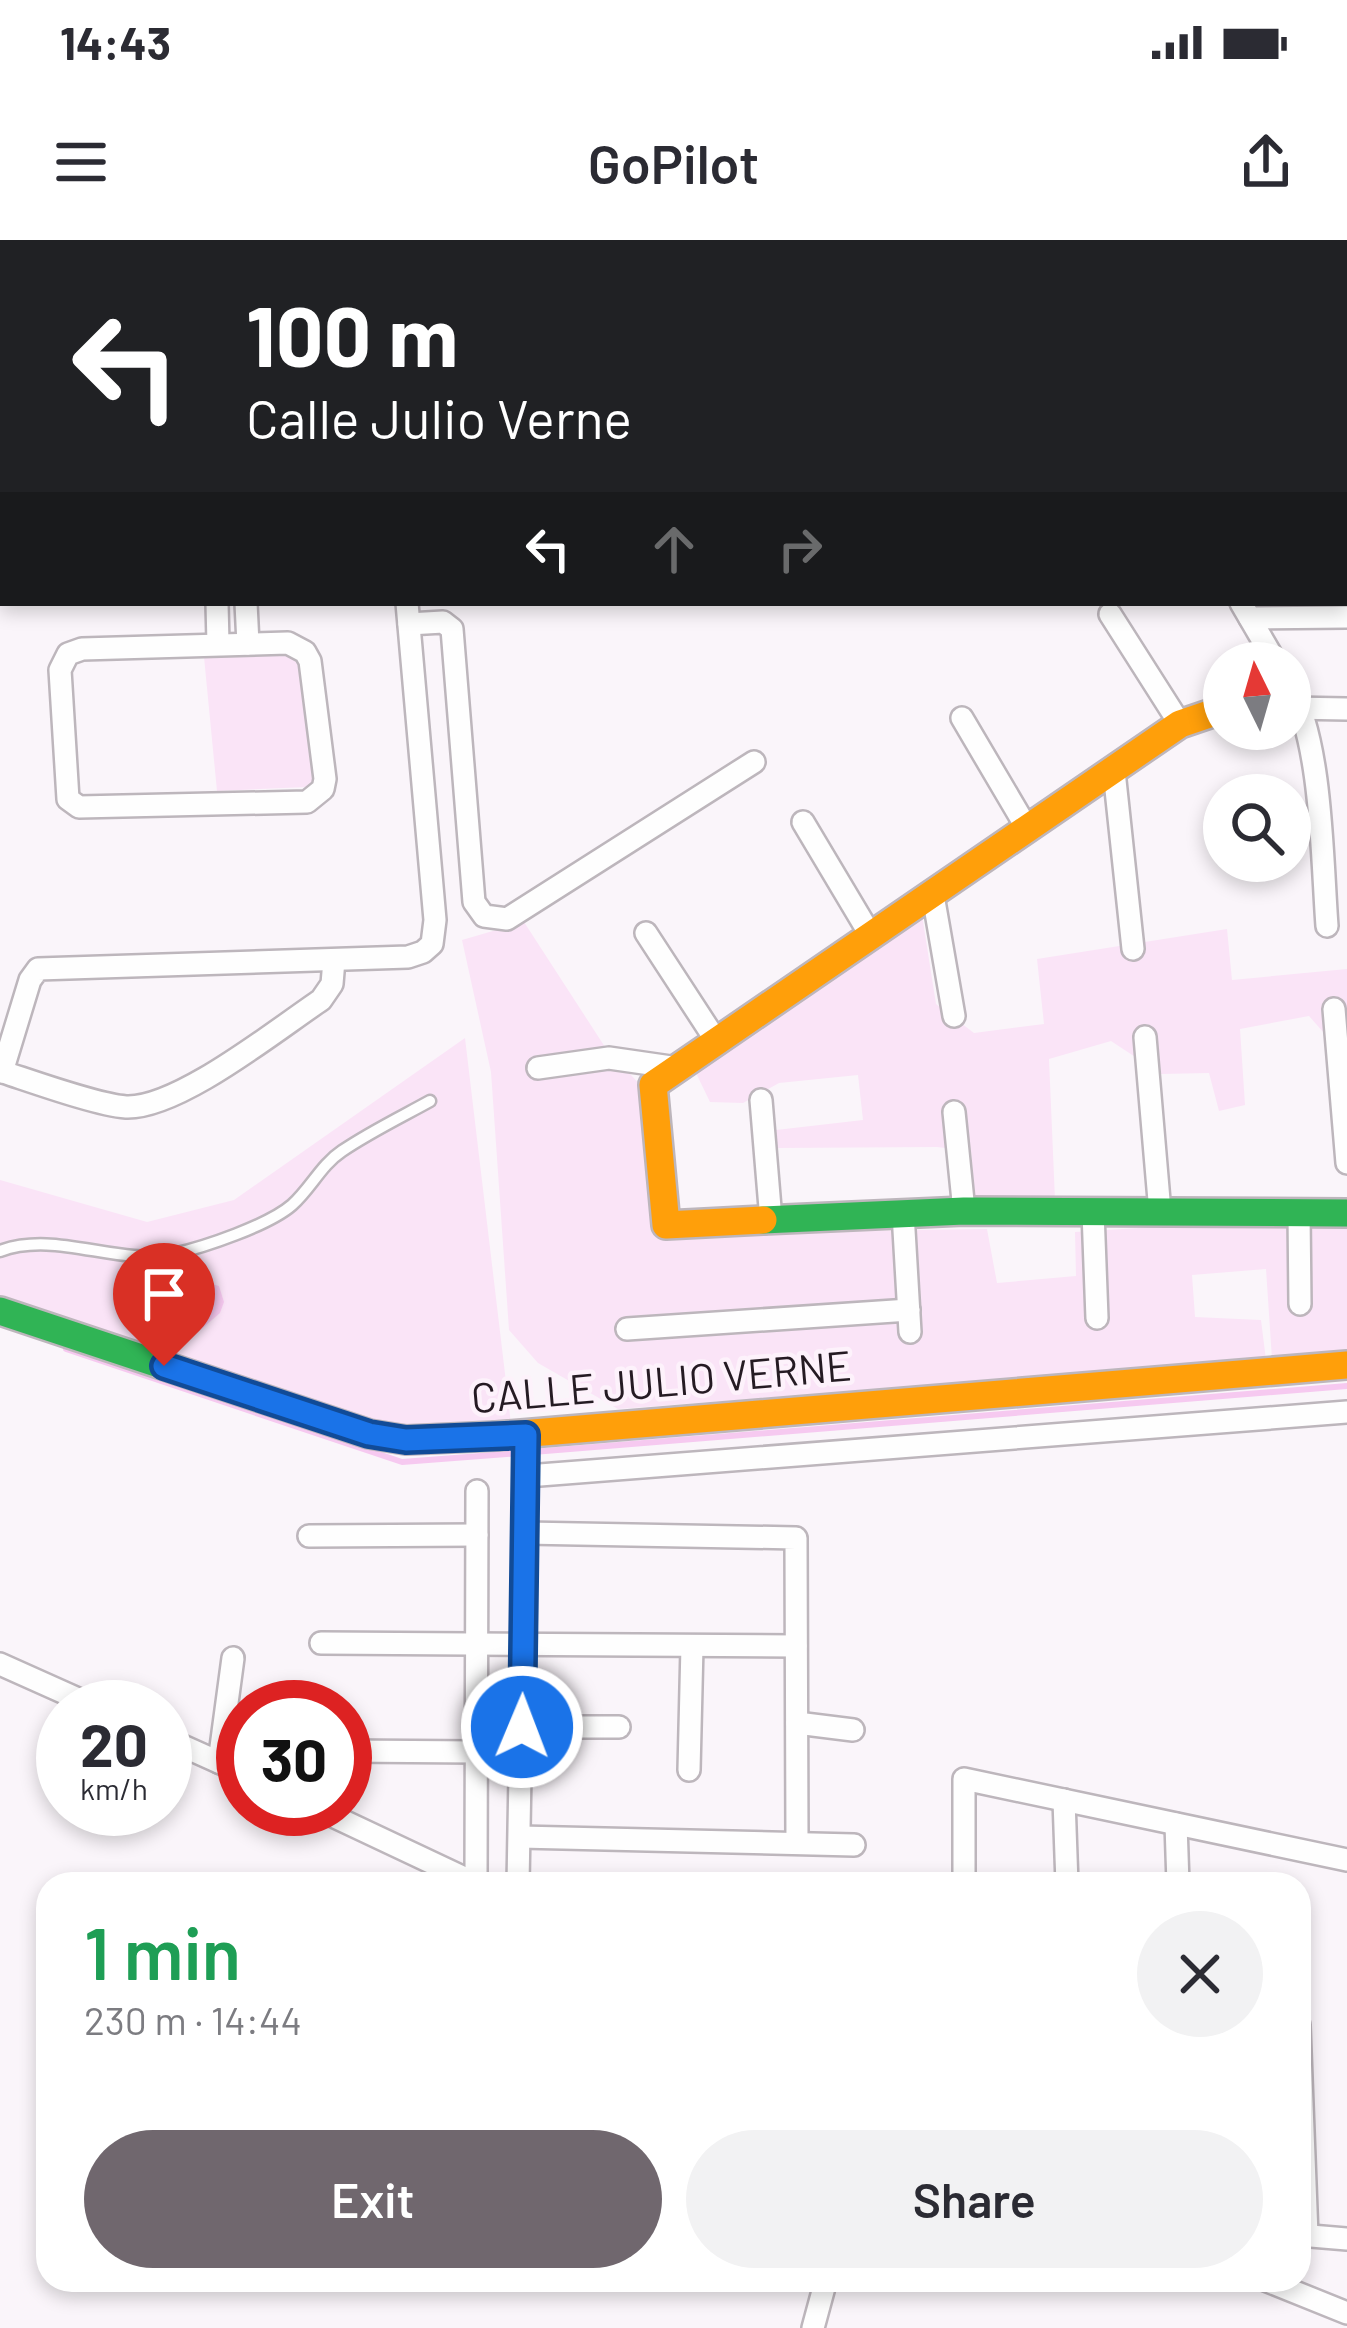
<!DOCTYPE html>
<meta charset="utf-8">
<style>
:root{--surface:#fff;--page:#f2f2f3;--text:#2b2b33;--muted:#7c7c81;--accent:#70676e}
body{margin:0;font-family:Barlow,sans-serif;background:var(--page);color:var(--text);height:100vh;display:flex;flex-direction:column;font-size:45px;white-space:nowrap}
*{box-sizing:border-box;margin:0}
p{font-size:39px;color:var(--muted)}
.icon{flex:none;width:66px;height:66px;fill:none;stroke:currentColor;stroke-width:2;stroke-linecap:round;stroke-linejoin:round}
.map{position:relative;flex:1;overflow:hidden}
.sheet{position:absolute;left:36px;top:1632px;width:1275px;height:420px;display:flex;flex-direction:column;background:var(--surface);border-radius:36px;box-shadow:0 6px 18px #0003}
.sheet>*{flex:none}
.guide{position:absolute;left:0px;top:0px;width:1347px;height:366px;box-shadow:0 6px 18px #0003;background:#202124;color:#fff;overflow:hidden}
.needle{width:78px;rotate:355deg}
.fabs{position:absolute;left:1203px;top:402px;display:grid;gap:24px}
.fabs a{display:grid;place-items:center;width:108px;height:108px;border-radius:50%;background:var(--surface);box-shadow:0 6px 18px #0003;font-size:60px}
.speed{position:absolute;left:36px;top:1440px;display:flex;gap:24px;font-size:60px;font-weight:700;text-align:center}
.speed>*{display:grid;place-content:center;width:156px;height:156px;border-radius:50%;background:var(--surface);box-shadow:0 6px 18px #0003;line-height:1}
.speed small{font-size:30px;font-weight:400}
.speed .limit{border:18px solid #d22;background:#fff;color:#111}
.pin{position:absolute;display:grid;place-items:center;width:102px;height:102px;color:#fff;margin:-123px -51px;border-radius:50% 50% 50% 0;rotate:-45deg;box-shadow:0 0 12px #0007}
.pin .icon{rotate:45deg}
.me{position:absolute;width:132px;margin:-66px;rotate:1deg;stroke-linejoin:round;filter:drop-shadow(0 0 9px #0008)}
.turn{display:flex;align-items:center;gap:42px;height:252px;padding:0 48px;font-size:54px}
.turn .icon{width:156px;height:156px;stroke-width:2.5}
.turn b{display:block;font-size:84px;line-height:102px}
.lanes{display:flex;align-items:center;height:114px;padding:0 48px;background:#0003;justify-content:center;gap:60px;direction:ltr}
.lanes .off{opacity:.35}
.round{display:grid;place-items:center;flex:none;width:126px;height:126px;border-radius:63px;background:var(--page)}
.summary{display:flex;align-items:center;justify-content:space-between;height:204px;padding:0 48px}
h1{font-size:72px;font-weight:600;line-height:90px;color:#1e9e55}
.cta{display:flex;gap:24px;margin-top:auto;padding:24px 48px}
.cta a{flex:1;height:138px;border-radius:72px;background:var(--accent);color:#fff;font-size:48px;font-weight:600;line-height:138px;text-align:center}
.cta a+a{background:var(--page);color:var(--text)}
.status{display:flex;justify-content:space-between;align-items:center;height:84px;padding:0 60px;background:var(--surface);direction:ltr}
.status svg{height:33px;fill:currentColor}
header{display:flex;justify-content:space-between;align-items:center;height:156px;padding:0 48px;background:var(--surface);font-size:54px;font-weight:600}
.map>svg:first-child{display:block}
.green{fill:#fae4f7}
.water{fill:#f6c9f0}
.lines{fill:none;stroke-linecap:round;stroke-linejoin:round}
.stream{stroke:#f6c9f0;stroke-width:6}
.lane-casing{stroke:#bdb6bc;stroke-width:15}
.street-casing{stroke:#bdb6bc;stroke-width:26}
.fast-casing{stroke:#bdb6bc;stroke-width:32}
.slow-casing{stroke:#bdb6bc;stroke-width:32}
.lane{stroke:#fefefe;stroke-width:10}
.street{stroke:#fefefe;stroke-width:21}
.fast{stroke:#30b455;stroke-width:27}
.slow{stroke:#ff9f0a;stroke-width:27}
.route-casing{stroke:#114b97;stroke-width:30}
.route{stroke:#1a73e8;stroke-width:21}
.labels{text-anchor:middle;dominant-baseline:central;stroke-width:9;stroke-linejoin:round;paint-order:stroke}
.street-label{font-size:42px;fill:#251b23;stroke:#fdf2fb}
</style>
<div class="status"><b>14:43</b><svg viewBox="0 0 49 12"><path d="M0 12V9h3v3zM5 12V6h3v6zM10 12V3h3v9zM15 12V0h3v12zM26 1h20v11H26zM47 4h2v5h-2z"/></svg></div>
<header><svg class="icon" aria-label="menu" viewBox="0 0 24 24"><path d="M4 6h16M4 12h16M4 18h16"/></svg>GoPilot<svg class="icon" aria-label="share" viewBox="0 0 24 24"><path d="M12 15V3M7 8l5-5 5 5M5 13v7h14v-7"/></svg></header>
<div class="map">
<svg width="1347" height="2088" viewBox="0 0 1347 2088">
<rect width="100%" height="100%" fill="#faf5fa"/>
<g class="green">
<polygon points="286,410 304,422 314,539 307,547 217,551 204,417"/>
<polygon points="922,675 936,764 974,793 1044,784 1037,719 1227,689 1232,740 1347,729 1347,819 1309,776 1240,789 1245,865 1219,871 1209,833 1161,834 1111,801 1049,819 1055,960 975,956 971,911 937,907 777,908 776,890 863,880 858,835 779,843 743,863 710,862 695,831"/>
<polygon points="524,682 605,807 644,849 655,994 987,989 997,1043 1076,1036 1075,992 1155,987 1347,987 1347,1111 1272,1119 1266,1029 1192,1035 1195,1077 1261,1080 1266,1120 618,1169 538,1123 509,1090 491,832 462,700"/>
<polygon points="465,798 511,1184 417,1191 354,1180 0,1062 0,940 147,982 234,960"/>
</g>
<path class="water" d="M172,1033L219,1046L224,1062L220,1073L184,1104L166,1110L142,1101C129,1064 134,1045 172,1033Z"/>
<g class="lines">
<g class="stream">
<polyline points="66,1109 402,1222 520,1213"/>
<polyline points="533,1212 1347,1146"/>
</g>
<g class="lane-casing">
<path id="lane" d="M0,1011C56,990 117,1026 173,1014C205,1007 269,985 292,965C311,948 321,925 342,911C370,892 401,877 430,861"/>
</g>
<g class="street-casing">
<g id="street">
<polyline points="26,0 26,3"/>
<polyline points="1228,0 1230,3"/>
<polyline points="296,3 299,0"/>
<polyline points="0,141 3,141"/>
<polyline points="1344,229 1347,227"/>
<polyline points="0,269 3,269"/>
<polyline points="1344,270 1347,270"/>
<polyline points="217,363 218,404"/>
<polyline points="246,363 248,404"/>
<polyline points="1241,363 1276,423"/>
<polyline points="1110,374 1180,484"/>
<polyline points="1250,378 1347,377"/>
<polyline points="409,384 443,382 452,389 474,662 484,676 507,679 754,522"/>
<polygon points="288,403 305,412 310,421 325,539 323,549 307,562 79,567 68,559 60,430 68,414 82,409"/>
<path d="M1290,447C1322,502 1322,620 1327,686"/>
<polyline points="1291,468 1347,469"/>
<polyline points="962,478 1028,590"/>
<polyline points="1114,531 1133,709"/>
<polyline points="803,582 871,696"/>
<polyline points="933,655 954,776"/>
<polyline points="646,693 717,802"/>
<polyline points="1334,769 1347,923"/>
<polyline points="1145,797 1160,972"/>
<polyline points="538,828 609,818 678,828"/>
<path d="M0,831C31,841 97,865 126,867C178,869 276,790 321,760L332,744L334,720"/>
<polyline points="2,832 30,740 38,729 408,717 423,712 432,704 435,680 407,363"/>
<polyline points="761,860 771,980"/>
<polyline points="954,872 964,971"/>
<polyline points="1093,972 1097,1078"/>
<polyline points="903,973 910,1092"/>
<polyline points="1299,973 1300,1064"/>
<polyline points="627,1089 909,1070"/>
<polyline points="527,1236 1347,1172"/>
<polyline points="525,1293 796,1298 797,1603"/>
<polyline points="309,1296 477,1295"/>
<polyline points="321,1403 796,1406"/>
<polyline points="0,1424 96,1467"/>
<polyline points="797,1483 853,1490"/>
<polyline points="522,1487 619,1487"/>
<polyline points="165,1498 243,1533"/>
<polyline points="345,1511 477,1512"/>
<polyline points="219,1522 233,1418"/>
<polyline points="689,1530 692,1406"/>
<polyline points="1064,1560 1067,1644"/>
<polyline points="318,1569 477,1644"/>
<polyline points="1176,1584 1178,1644"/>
<polyline points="520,1597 854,1605"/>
<polyline points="476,1644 477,1251"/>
<polyline points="518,1644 526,1204"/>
<polyline points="964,1644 964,1539 1347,1620"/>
<polyline points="1299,1785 1307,1996"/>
<polyline points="1299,1995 1347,1999"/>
<polyline points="1265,2040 1347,2073"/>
<polyline points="813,2088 826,2040"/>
</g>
</g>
<g class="fast-casing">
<g id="fast">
<polyline points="763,980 964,971 1347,973"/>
<polyline points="0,1071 369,1194 406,1200 496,1196"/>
</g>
</g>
<g class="slow-casing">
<g id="slow">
<polyline points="763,980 666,985 653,845 1180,484 1224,469"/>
<polyline points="496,1196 1347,1125"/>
</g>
</g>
<use href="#lane" class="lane"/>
<use href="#street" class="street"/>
<use href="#fast" class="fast"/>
<use href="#slow" class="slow"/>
</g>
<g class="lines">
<g class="route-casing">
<polyline id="route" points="164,1126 369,1194 406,1200 526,1195 522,1487"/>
</g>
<use href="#route" class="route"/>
</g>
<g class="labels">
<g class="street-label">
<text transform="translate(661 1140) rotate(-5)">CALLE JULIO VERNE</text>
</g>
</g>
</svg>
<div class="fabs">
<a><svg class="needle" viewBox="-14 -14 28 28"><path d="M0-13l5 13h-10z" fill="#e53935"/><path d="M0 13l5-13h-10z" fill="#7c7c81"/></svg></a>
<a><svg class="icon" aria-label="search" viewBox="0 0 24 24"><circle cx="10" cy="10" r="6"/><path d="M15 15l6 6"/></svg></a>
</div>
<div class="speed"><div>20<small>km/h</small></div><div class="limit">30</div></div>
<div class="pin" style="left:164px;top:1126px;background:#d93025"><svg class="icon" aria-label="arrive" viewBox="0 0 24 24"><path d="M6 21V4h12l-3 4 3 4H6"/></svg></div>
<svg class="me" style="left:522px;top:1487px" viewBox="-20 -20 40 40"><circle r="17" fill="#1a73e8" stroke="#fff" stroke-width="3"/><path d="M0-11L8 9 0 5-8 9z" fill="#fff"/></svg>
<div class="guide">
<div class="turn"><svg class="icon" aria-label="left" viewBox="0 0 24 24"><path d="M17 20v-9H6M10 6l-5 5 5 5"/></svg><div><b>100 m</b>Calle Julio Verne</div></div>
<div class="lanes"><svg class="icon" aria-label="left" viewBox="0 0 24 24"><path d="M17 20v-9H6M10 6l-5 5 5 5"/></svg><svg class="icon off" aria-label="ahead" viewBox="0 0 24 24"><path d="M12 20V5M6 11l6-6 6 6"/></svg><svg class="icon off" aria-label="right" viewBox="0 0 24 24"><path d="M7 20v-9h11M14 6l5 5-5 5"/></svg></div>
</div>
<section class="sheet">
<div class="summary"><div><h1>1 min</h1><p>230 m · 14:44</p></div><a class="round"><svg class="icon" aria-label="close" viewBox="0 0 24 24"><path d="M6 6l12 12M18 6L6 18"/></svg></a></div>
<div class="cta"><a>Exit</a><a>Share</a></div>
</section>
</div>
